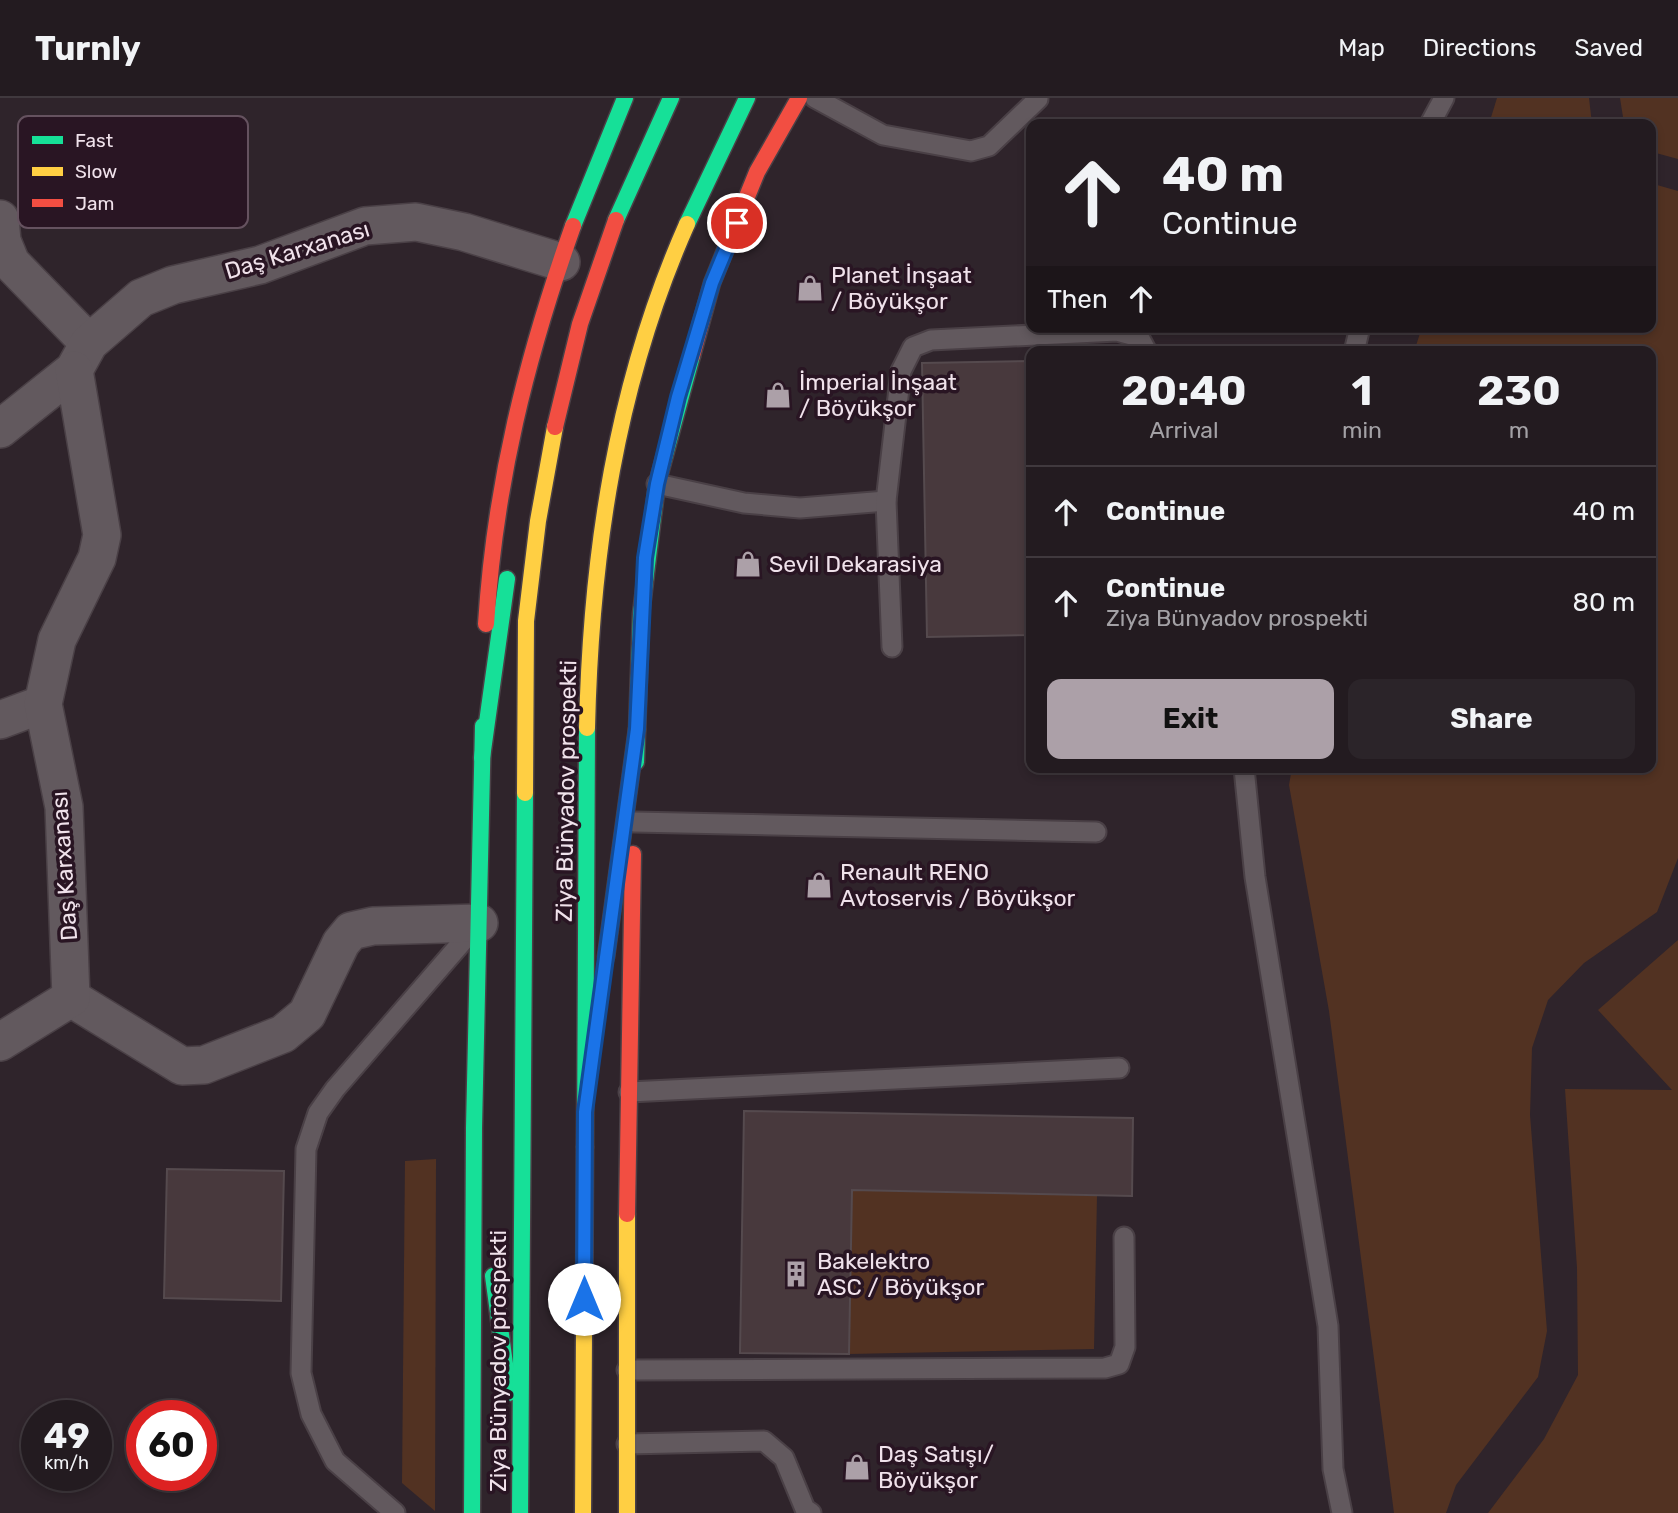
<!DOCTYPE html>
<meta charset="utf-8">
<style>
:root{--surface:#231b20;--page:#2b2429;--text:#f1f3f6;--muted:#a3a1a5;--line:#40393e;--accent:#aca0a8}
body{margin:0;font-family:Rubik,sans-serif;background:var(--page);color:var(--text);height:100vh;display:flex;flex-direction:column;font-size:26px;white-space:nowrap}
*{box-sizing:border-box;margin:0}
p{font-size:23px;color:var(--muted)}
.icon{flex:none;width:38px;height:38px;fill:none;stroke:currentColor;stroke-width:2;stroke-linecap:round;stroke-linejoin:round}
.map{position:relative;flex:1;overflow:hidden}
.details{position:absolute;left:1026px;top:248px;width:630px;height:427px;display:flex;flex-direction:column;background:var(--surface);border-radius:14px;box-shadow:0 4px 10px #0003,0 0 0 2px var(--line)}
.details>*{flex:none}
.hud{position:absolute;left:1026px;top:21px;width:630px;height:214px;border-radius:14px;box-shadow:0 4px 10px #0003,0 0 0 2px var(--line);background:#231b20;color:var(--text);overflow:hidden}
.speed{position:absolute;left:21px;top:1302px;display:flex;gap:14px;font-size:35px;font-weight:700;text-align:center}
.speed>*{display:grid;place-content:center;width:91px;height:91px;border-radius:50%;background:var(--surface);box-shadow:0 4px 10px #0003,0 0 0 2px var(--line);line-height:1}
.speed small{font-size:18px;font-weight:400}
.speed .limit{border:10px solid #d22;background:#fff;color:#111}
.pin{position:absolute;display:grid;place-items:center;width:60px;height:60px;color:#fff;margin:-30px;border:4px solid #fff;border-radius:50%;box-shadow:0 2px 7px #0007}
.me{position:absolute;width:77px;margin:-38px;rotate:0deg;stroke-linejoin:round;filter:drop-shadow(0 0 5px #0008)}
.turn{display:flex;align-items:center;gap:24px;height:147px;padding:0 21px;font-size:32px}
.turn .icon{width:91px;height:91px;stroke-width:2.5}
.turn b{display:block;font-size:49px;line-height:60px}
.then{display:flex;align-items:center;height:66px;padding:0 21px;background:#0003;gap:14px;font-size:26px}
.eta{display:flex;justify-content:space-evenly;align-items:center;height:119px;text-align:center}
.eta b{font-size:42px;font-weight:700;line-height:49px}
.action{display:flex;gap:14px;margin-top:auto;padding:14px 21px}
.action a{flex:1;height:80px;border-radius:14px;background:var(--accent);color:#111;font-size:28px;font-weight:700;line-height:80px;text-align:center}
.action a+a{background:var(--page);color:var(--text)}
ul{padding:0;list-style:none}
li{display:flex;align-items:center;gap:21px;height:91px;padding:0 21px;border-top:2px solid var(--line)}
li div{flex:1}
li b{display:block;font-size:26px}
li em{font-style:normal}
header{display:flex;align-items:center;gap:42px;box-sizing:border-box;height:98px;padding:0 35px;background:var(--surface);border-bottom:2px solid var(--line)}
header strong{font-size:33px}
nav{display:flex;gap:38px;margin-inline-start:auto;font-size:24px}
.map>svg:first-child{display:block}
.green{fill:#523222}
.building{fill:#48393d;stroke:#554a4e;stroke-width:2}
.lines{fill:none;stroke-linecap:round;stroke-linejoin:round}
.lane-casing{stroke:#4a4046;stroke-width:23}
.street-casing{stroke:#4a4046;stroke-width:40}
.fast-casing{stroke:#4a4046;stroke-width:19}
.slow-casing{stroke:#4a4046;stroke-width:19}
.jam-casing{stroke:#4a4046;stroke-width:19}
.lane{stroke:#62595e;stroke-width:19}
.street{stroke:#62595e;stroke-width:37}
.fast{stroke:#16e098;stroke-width:16}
.slow{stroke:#ffcf43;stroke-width:16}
.jam{stroke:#f24e42;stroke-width:16}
.route-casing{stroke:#114b97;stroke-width:18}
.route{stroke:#1a73e8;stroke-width:12}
.labels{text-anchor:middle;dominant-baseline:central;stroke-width:7;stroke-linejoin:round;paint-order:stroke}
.street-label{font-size:23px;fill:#f0e2eb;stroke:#291523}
.poi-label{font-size:23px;fill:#f0e2eb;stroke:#291523;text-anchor:start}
.key{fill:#291523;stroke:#65525f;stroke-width:2}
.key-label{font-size:19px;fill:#f0e2eb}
</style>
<header>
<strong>Turnly</strong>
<nav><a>Map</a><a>Directions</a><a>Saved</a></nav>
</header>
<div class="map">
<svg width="1678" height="1415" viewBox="0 0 1678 1415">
<rect width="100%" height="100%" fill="#2f242b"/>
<g class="green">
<polygon points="1497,0 1589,0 1592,26 1489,26"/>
<polygon points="1620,0 1678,0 1678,61 1656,55 1650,48 1650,26 1630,26 1623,19"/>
<polygon points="1650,85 1678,93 1678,760 1657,814 1584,865 1548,902 1532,950 1530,1017 1547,1233 1538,1279 1456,1387 1446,1415 1394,1415 1329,913 1289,687 1292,670 1650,670 1650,254 1414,254 1422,229 1650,229"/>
<polygon points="1678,842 1678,1415 1488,1415 1544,1341 1578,1277 1577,1170 1565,991 1672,992 1598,912"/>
<polygon points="436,1061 435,1413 402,1385 405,1063"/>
<polygon points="852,1092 1097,1097 1094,1251 849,1256"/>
</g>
<g class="building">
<polygon points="1031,263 1031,537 927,539 922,265"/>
<polygon points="744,1013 1133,1020 1132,1098 852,1092 849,1256 740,1255"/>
<polygon points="167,1071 284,1073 281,1203 164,1200"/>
</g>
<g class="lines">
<g class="lane-casing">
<g id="lane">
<polyline points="815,0 883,37 971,53 989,48 1038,1"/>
<polyline points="1430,26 1444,0"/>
<polyline points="1354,254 1360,229"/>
<polyline points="657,386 744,405 800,410 886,403"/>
<polyline points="892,549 886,403 901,273 913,249 931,242 1117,233 1139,239 1147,254"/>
<polyline points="1244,670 1255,779 1328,1228 1333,1371 1342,1415"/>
<polyline points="634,724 1096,734"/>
<polyline points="629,994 1119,970"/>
<polyline points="627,1272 1105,1270 1119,1266 1125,1249 1124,1139"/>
<polyline points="627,1346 764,1343 784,1360 805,1411 811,1415"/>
<polyline points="395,1415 335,1363 311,1316 301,1275 306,1051 318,1015 335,991 476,828"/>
</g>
</g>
<g class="street-casing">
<g id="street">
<polyline points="0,121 2,143 11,165 89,245"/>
<polyline points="0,331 74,272 89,245 141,200 173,187 260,167 365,128 416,124 464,134 561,164"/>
<polyline points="0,622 43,606"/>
<polyline points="71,900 182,968 204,967 283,936 307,916 341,845 351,833 373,828 479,825"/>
<polyline points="0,944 71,900 64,709 43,606 57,542 97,460 102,437 74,272"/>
</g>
</g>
<g class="fast-casing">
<g id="fast">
<polyline points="616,122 671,0"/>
<polyline points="687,126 747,0"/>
<polyline points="573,128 625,0"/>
<polyline points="482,660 507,481"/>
<polyline points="636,664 641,516 657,386 692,258"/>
<polyline points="606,859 637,631"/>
<polyline points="585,1049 587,630"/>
<polyline points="493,1178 509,1295"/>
<polyline points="472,1415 474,1030 483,628"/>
<polyline points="520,1415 525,695"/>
</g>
</g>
<g class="slow-casing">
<g id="slow">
<path d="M587,630C591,456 616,286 687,126"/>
<polyline points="525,695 526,523 538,423 555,329"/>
<polyline points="627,1116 627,1415"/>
<polyline points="583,1415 585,1049"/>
</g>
</g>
<g class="jam-casing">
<g id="jam">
<polyline points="692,258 712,185 757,74 799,0"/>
<polyline points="555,329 580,226 616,122"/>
<path d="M486,526C495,385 526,261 573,128"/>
<polyline points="627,1116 633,756"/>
</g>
</g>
<use href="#lane" class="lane"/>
<use href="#street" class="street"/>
<use href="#fast" class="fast"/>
<use href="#slow" class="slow"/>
<use href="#jam" class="jam"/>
</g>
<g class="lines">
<g class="route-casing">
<polyline id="route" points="584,1201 585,1014 637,631 645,460 657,386 678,299 712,185 737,125"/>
</g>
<use href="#route" class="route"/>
</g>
<defs>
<g id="shop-bare" transform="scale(2.1)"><path d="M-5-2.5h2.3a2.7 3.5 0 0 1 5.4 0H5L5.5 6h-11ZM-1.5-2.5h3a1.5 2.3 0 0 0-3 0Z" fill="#aca0a8" stroke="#291523" stroke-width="2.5" paint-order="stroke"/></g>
<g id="building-bare" transform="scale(2.1)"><path d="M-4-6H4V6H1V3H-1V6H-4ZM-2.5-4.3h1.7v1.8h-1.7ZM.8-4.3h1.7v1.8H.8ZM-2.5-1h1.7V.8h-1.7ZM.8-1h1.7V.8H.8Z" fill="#aca0a8" stroke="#291523" stroke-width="2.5" paint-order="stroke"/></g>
</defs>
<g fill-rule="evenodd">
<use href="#shop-bare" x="810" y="190"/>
<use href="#shop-bare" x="778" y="297"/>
<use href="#shop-bare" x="748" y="466"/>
<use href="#shop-bare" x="819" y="787"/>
<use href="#building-bare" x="796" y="1176"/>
<use href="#shop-bare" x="857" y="1369"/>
</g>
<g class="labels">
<g class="street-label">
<text transform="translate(297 152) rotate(-17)">Daş Karxanası</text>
<text transform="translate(566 693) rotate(-89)">Ziya Bünyadov prospekti</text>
<text transform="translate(64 768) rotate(-94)">Daş Karxanası</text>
<text transform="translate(498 1263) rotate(-90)">Ziya Bünyadov prospekti</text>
</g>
<g class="poi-label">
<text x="831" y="177">Planet İnşaat<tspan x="831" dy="26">/ Böyükşor</tspan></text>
<text x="799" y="284">İmperial İnşaat<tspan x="799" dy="26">/ Böyükşor</tspan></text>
<text x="769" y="466">Sevil Dekarasiya</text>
<text x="840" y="774">Renault RENO<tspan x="840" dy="26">Avtoservis / Böyükşor</tspan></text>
<text x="817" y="1163">Bakelektro<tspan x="817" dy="26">ASC / Böyükşor</tspan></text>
<text x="878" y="1356">Daş Satışı/<tspan x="878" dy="26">Böyükşor</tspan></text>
</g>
</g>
<rect x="18" y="18" width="230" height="112" rx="10" class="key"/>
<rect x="32" y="38" width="31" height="8" fill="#16e098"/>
<rect x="32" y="69" width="31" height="9" fill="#ffcf43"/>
<rect x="32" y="101" width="31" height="8" fill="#f24e42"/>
<g class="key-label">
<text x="75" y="49">Fast</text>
<text x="75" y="80">Slow</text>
<text x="75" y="112">Jam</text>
</g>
</svg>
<div class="speed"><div>49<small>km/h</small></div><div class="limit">60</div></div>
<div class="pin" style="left:737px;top:125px;background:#d93025"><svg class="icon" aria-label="arrive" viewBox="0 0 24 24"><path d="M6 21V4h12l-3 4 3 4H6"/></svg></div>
<svg class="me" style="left:584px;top:1201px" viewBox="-20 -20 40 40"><circle r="19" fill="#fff"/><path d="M0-13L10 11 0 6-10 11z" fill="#1a73e8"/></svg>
<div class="hud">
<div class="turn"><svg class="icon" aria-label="ahead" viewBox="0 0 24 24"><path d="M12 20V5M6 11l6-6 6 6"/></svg><div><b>40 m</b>Continue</div></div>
<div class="then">Then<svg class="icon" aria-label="ahead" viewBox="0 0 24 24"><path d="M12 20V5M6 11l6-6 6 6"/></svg></div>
</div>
<section class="details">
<div class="eta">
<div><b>20:40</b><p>Arrival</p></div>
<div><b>1</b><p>min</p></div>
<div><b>230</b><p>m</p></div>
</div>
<ul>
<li><svg class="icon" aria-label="ahead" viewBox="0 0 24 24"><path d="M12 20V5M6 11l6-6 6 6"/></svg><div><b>Continue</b></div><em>40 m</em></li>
<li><svg class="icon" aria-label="ahead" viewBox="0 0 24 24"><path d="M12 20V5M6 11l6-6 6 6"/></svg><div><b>Continue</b><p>Ziya Bünyadov prospekti</p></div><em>80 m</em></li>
</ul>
<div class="action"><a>Exit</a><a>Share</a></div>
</section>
</div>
